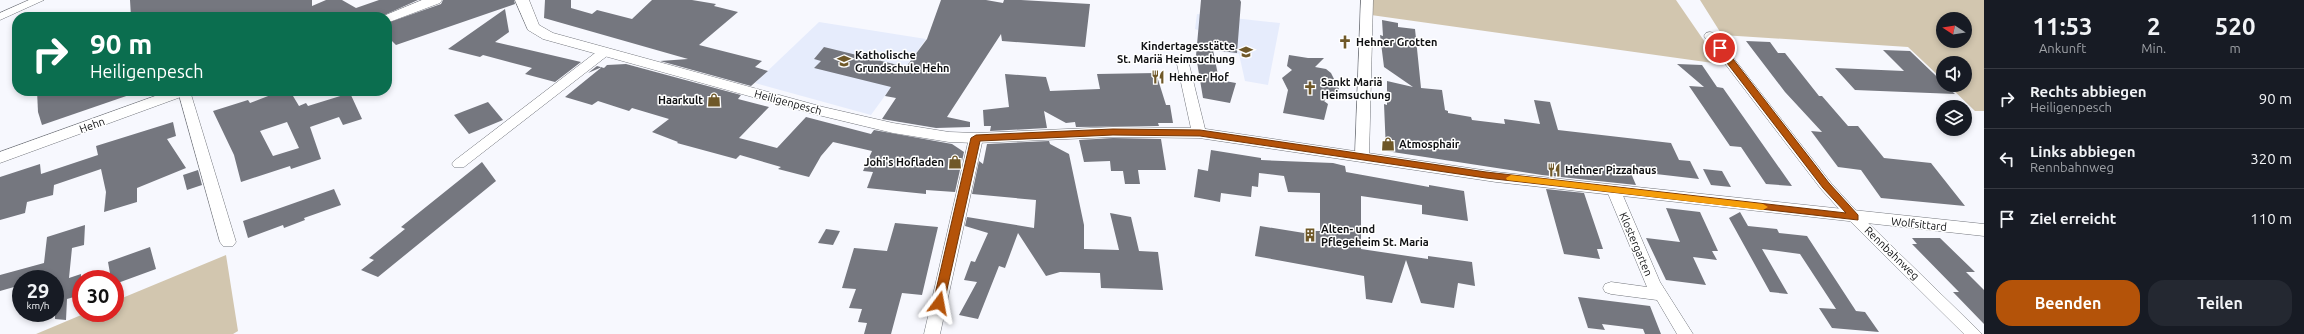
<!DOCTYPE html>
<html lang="de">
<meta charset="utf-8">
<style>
:root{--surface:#171b24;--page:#242831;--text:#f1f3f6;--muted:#9ea1a6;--line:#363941;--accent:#b45309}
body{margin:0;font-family:Ubuntu,sans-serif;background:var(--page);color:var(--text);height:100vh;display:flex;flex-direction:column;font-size:15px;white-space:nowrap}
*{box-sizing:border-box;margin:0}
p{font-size:13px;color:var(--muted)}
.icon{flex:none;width:22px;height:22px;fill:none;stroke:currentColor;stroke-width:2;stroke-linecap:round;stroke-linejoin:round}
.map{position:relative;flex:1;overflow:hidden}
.drawer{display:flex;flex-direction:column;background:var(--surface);width:320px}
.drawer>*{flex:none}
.guide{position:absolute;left:12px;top:12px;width:380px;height:84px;border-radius:16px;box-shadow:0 2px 6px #0003;background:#0b6e4f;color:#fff;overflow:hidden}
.needle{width:26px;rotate:282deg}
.buttons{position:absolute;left:1936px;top:12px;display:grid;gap:8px}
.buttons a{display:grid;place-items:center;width:36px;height:36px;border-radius:50%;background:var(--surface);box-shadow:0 2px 6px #0003;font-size:20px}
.speed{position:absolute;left:12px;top:270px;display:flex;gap:8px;font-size:20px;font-weight:700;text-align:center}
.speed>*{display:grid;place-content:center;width:52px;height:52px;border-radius:50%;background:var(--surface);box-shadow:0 2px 6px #0003;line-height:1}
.speed small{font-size:10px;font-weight:400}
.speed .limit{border:6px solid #d22;background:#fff;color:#111}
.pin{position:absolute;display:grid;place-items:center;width:34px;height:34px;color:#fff;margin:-17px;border:2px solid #fff;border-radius:50%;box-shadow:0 1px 4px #0007}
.me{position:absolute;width:44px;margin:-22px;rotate:13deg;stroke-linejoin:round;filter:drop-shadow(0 0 3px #0008)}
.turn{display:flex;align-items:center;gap:14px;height:84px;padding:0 12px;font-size:18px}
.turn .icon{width:52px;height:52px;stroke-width:2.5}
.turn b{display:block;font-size:28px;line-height:34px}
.eta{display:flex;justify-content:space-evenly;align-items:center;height:68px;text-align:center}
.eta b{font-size:24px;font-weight:700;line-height:28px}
.cta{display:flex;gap:8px;margin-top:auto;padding:8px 12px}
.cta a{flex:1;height:46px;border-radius:16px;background:var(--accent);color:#fff;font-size:16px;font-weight:700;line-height:46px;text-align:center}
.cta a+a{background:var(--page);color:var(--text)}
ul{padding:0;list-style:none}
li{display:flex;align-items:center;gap:12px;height:60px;padding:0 12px;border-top:1px solid var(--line)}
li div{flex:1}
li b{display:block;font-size:15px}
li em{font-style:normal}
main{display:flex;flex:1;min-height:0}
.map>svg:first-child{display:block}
.built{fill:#e6ecfc}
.green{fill:#d2c6af;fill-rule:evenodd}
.building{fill:#75777f;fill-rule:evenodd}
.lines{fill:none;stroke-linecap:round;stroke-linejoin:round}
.minor-casing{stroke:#73767d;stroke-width:1}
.tertiary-casing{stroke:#73767d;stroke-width:1}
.minor{fill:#fff;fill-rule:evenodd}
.tertiary{fill:#fff;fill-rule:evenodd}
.route{fill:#b45309;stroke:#753606}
.slow{fill:#f59e0b}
.labels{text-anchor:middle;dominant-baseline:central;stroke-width:3;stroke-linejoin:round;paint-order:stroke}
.poi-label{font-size:11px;font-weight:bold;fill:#111214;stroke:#fff;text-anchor:start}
.street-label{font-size:11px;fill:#111214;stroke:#fff}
</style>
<main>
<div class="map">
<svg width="1984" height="334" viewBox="0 0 1984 334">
<rect width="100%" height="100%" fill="#f7f8fe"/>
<g class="built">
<polygon points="1197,14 1280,23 1268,85 1245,81 1239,54 1197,49 1198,30 1195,29"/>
<polygon points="819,22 926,39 871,115 755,83"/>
</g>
<g class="green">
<polygon points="1371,0 1676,0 1720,64 1371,15"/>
<path d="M1700,0H1984V111H1975L1948,85H1965V63H1943V80L1908,47L1722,35ZM1943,19H1965V41H1943Z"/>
<polygon points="226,255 238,331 233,334 36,334 86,313 115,313 115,301"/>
</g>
<g class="building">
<polygon points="130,0 312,0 312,6 326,0 342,0 356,8 379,0 418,0 380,17 131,17"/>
<polygon points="443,0 514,0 515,4 396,45 387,36 387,23 441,4"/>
<polygon points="545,0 571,0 571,8 592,14 597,10 632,19 652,0 692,0 716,4 714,6 738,12 699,45 762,61 755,67 768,71 751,86 660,61 688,59 544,18"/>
<polygon points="941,0 986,0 1003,3 1004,0 1021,0 1090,4 1085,47 1002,41 1001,34 947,117 970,122 970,127 936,128 882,119 896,98 885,96 891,87 814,68 821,61 814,59 824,47 906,67 927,39"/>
<polygon points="1201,0 1240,0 1241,2 1237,53 1213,50 1219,80 1236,83 1230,103 1203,98 1196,56"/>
<polygon points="505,9 509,32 495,42 581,62 555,82 525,74 532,68 483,55 480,57 448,49"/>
<polygon points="1382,20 1398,23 1398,27 1415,29 1421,88 1442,90 1445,110 1448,111 1448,113 1471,117 1472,120 1505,124 1504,119 1540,124 1534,100 1550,102 1558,130 1671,143 1679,160 1690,161 1699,179 1630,171 1636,185 1542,175 1386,151 1384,104 1387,105 1387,81 1413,87 1384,67 1380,35 1383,36"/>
<polygon points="1746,41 1770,42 1778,53 1785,53 1819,96 1822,96 1848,126 1858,126 1884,158 1931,163 1965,206 1881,198 1861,170 1838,167 1811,131 1822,132 1785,92"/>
<polygon points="1883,50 1910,51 1955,94 1855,90 1835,68 1904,71"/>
<polygon points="1289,55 1308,58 1324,58 1315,67 1326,69 1331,73 1339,89 1324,101 1328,104 1324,120 1283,113 1288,90 1282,78 1292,70 1287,66"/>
<polygon points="626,64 741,95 738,99 769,107 739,138 777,148 806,117 871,134 874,130 952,144 964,152 955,192 926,190 926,194 867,188 873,172 863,171 872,151 833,142 821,156 809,177 778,169 781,167 740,155 736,159 677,143 678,142 652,132 669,119 632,108 629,111 598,101 592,105 565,97 602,67 588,73 597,66 604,68 607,65"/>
<polygon points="1677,64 1702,65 1717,87 1723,88 1792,186 1766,184 1741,147 1730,146 1689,86 1704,87"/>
<polygon points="1156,73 1166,105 1170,105 1173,123 1158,123 1159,126 1076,127 1075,122 1066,123 1044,111 1047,128 990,131 991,126 984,126 983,110 1009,107 1005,74 1046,77 1050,91 1100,89 1097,74"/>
<polygon points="37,91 134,91 135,93 42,125 38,112"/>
<path d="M281,91H287L293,96L299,106L306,103L308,106L350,93L362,119L343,125L339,117L310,127L321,159L291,169L290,166L241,182L234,155L213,111L248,100L250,103ZM287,122L299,148L273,156L260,131Z"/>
<polygon points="488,102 503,120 469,134 454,115"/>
<polygon points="173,122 176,136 167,139 186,168 137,188 137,202 104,212 106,192 101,169 54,185 53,195 27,202 25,213 0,220 0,177 40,164 41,174 98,155 96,146"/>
<polygon points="1113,138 1161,139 1166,170 1138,170 1140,184 1125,184 1123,171 1111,171 1110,161 1084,162 1079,140"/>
<polygon points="1049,141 1050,144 1069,154 1084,225 1084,249 1119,250 1110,213 1131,217 1139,251 1158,252 1163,290 1101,288 1100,273 1060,272 1046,276 1018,233 1005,268 999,266 978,319 959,315 977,282 964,280 971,261 975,262 988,233 965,226 967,217 1034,228 1036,200 972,194 979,161 983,164 987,144"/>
<polygon points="1211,150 1261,158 1261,160 1333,163 1345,166 1346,172 1429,187 1429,185 1464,191 1468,221 1422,214 1422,205 1361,196 1361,249 1428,259 1428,256 1472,262 1475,286 1458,283 1454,308 1421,303 1406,260 1392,303 1366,299 1364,276 1255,256 1260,226 1304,233 1305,231 1320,231 1320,193 1288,192 1284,176 1259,173 1258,187 1252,186 1251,197 1221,193 1220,202 1194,197 1198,169 1208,171"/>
<polygon points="482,162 496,181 378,277 361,270 374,260 369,258 405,229 401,227"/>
<polygon points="1703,169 1722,171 1731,187 1711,185"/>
<polygon points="198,170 202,185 187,190 183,175"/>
<polygon points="334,189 341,205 304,218 305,220 284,228 283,225 248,238 243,221"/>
<polygon points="1546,189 1584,193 1603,249 1597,249 1600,259 1564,254"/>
<polygon points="1666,208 1700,212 1718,251 1712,251 1717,260 1693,257 1706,285 1666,280 1646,238 1680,242"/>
<polygon points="1740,212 1748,226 1777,229 1779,233 1807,236 1856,311 1865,312 1879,332 1832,328 1819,308 1836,309 1800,254 1762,249 1788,294 1770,292 1729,218"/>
<polygon points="895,223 938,227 922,295 902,293 891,334 864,334 867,323 858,322 862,309 849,308 856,289 842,288 854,248 887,251"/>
<polygon points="85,225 84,245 72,248 69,278 81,274 81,295 67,299 66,320 55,319 55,279 21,279 21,285 0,291 0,275 44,263 47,237"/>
<polygon points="826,229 840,231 833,245 818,243"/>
<polygon points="1912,238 1940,238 1975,272 1966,272 1984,290 1984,324 1953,292 1959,292 1912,244 1917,244"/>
<polygon points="150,247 156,269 115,284 115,279 111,279 108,262"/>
<polygon points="1578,297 1650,306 1661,334 1645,334 1643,329 1602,324 1605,330 1588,328"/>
</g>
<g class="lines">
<g class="minor-casing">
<g id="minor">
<polygon points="29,0 44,0 0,20 0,13"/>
<polygon points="1361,0 1373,0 1369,157 1362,161 1355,157"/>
<polygon points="1710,32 1714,33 1831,183 1860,215 1982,334 1964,334 1850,221 1821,189 1706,39 1704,36 1706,33"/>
<polygon points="603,49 609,53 607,56 464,167 454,167 452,164 454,161 599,50"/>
<polygon points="1183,60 1189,64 1206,133 1199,137 1192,133 1177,64"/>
<polygon points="178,91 190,91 236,242 233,246 223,246 220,242"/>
<polygon points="976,134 983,138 940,334 924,334 969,138"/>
<polygon points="1614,186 1619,188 1621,191 1660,282 1693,334 1677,334 1657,300 1611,294 1605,292 1603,288 1605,284 1611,282 1647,287 1607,191 1609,188"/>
</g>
</g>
<g class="tertiary-casing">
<g id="tertiary">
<polygon points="422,0 442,0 440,3 392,21 387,22 387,17 381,17"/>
<polygon points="515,0 529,0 539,25 553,33 823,107 893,123 949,132 976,133 1113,127 1199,128 1496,172 1984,224 1984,236 1496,182 1199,138 1113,137 976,143 949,142 893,133 814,114 543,39 528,30"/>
<polygon points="169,91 192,91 189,94 0,163 0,152"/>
</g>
</g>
<use href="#minor" class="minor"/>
<use href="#tertiary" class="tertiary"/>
</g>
<polygon class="route" points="1717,46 1723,46 1829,183 1858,215 1858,220 1486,178 1200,136 1113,135 980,141 944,303 939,307 933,303 971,138 976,135 1113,129 1200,130 1486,172 1846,213 1823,188 1717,50"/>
<polygon class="slow" points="1511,175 1763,204 1768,207 1763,210 1507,180 1506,178"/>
<defs>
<g id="church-bare" transform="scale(1.08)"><path d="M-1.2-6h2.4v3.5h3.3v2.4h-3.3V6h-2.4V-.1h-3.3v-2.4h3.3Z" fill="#6f5828" stroke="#fff" stroke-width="2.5" paint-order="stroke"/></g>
<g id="school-bare" transform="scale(1.08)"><path d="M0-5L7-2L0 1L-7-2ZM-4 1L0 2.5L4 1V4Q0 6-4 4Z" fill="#6f5828" stroke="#fff" stroke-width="2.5" paint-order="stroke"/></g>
<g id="restaurant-bare" transform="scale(1.08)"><path d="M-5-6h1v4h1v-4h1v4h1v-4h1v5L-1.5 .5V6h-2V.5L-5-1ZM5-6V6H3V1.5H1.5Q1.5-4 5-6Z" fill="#6f5828" stroke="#fff" stroke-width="2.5" paint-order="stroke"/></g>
<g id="shop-bare" transform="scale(1.08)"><path d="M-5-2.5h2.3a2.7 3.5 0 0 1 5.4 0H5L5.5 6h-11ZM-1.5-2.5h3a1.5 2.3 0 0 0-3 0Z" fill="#6f5828" stroke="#fff" stroke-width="2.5" paint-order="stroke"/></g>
<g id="building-bare" transform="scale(1.08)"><path d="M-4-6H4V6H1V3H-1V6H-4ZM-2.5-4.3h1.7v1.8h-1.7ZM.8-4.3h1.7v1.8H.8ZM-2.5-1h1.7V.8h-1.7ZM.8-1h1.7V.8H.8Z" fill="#6f5828" stroke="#fff" stroke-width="2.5" paint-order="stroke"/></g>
</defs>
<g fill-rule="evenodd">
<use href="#church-bare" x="1345" y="42"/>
<use href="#school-bare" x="1246" y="52"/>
<use href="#school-bare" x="844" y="61"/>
<use href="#restaurant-bare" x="1158" y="77"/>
<use href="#church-bare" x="1310" y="88"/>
<use href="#shop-bare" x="714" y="100"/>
<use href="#shop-bare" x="1388" y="144"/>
<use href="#shop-bare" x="955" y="162"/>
<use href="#restaurant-bare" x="1554" y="170"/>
<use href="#building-bare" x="1310" y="235"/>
</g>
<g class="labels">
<g class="poi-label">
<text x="1356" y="42">Hehner Grotten</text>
<text x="1235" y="46" text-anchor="end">Kindertagesstätte<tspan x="1235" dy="13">St. Mariä Heimsuchung</tspan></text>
<text x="855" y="55">Katholische<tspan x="855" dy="13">Grundschule Hehn</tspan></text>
<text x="1169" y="77">Hehner Hof</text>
<text x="1321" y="82">Sankt Mariä<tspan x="1321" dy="13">Heimsuchung</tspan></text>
<text x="703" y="100" text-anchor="end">Haarkult</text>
<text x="1399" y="144">Atmosphair</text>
<text x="944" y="162" text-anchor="end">Johi's Hofladen</text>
<text x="1565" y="170">Hehner Pizzahaus</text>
<text x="1321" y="229">Alten- und<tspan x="1321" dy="13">Pflegeheim St. Maria</tspan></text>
</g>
<g class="street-label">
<text transform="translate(788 102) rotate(15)">Heiligenpesch</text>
<text transform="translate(92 125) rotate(-20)">Hehn</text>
<text transform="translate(1919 224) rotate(6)">Wolfsittard</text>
<text transform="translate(1636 244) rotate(67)">Klostergarten</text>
<text transform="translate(1892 253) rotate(44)">Rennbahnweg</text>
</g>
</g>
</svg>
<div class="buttons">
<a><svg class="needle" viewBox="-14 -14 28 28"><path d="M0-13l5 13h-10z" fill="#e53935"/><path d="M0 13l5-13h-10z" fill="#9ea1a6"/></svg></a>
<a><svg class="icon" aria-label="sound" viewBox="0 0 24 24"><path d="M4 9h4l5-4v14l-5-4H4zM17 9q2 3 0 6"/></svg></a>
<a><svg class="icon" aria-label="layers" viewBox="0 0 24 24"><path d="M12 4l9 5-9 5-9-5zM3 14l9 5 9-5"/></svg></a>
</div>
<div class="speed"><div>29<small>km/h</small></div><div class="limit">30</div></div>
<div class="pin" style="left:1720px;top:48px;background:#d93025"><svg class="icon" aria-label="arrive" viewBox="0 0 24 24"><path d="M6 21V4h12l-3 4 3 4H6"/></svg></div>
<svg class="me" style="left:939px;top:303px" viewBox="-20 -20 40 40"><path d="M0-17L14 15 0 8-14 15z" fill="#b45309" stroke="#fff" stroke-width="4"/></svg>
<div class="guide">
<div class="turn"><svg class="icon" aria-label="right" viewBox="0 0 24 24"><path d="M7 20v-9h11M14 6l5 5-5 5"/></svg><div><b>90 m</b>Heiligenpesch</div></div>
</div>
</div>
<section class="drawer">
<div class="eta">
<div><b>11:53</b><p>Ankunft</p></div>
<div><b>2</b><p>Min.</p></div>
<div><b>520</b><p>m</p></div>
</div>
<ul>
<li><svg class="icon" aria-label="right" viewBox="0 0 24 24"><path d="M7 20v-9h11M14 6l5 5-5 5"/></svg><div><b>Rechts abbiegen</b><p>Heiligenpesch</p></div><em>90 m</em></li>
<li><svg class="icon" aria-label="left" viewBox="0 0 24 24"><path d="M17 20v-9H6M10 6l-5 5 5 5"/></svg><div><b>Links abbiegen</b><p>Rennbahnweg</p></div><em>320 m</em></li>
<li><svg class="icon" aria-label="arrive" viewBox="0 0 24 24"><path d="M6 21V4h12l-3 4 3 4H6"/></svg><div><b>Ziel erreicht</b></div><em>110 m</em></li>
</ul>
<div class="cta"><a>Beenden</a><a>Teilen</a></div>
</section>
</main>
